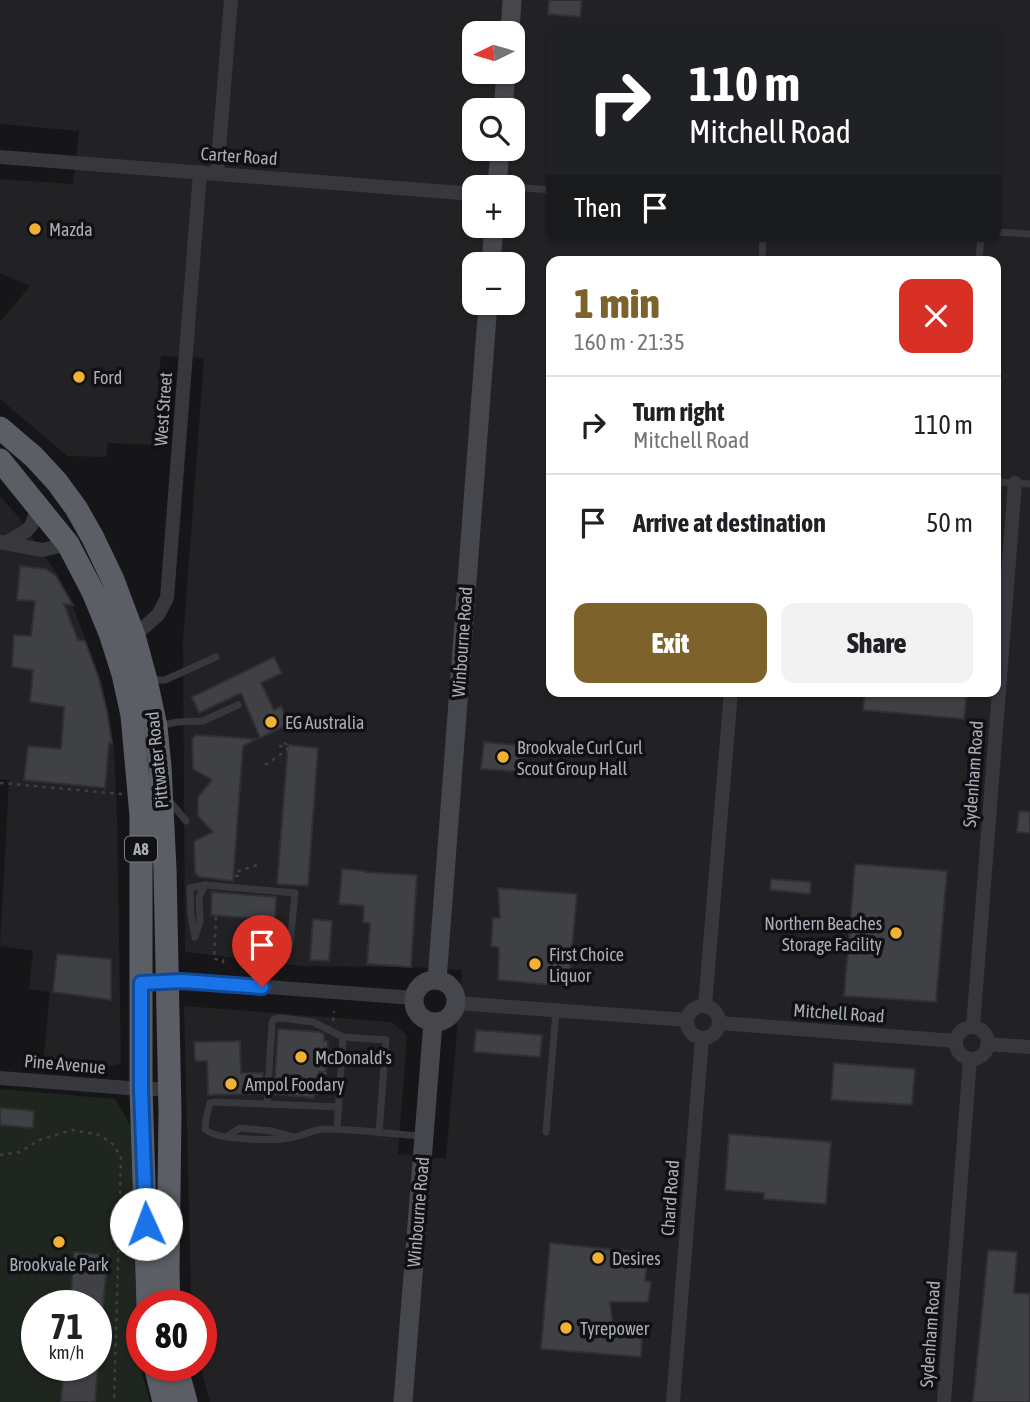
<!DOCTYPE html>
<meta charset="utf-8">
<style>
:root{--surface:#fff;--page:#f2f2f2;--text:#202124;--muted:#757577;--line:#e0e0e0;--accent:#7e622b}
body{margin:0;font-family:"Asap Condensed",sans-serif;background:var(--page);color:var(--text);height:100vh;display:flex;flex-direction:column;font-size:26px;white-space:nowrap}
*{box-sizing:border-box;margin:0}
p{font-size:23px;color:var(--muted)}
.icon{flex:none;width:38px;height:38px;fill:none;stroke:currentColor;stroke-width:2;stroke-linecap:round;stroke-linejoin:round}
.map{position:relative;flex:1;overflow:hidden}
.details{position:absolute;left:546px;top:256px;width:455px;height:441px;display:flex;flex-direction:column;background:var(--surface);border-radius:14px;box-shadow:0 2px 5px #0004}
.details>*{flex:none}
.top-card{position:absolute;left:546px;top:28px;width:455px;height:214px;border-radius:14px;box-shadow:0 2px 5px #0004;background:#202124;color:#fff;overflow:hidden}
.needle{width:46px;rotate:265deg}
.fabs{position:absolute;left:462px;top:21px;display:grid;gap:14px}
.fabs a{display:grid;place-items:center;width:63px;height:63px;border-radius:14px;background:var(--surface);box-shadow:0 2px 5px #0004;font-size:35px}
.speed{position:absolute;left:21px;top:1290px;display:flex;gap:14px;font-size:35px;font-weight:700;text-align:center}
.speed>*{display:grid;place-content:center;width:91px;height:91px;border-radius:50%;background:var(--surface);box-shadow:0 2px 5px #0004;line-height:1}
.speed small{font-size:18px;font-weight:400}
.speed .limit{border:10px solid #d22;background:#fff;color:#111}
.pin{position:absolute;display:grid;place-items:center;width:60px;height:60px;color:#fff;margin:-72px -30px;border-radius:50% 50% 50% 0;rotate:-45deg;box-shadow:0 0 7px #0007}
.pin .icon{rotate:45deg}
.me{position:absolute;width:77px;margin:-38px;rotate:358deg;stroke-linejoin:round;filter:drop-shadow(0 0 5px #0008)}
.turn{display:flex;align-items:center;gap:24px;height:147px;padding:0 28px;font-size:32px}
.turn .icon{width:91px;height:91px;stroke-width:2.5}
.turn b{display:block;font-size:49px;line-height:60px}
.then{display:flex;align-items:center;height:66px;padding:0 28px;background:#0003;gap:14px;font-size:26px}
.round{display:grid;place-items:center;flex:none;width:74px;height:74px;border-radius:14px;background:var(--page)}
.head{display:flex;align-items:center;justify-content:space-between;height:119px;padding:0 28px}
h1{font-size:42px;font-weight:800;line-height:52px;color:var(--accent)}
.action{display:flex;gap:14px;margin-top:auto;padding:14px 28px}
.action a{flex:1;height:80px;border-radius:14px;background:var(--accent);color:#fff;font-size:28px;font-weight:800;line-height:80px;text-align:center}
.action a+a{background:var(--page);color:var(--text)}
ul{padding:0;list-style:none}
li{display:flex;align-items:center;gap:21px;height:98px;padding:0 28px;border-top:2px solid var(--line)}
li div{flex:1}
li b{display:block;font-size:26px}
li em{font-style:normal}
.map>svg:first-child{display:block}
.built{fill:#222225;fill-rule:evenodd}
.green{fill:#1e261f;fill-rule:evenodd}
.building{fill:#404145;stroke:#303034;stroke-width:2}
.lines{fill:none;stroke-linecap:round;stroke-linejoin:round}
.path{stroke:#3d3f44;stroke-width:2.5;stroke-dasharray:3.5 5;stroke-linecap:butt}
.service{stroke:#37383d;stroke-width:7}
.minor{stroke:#37383d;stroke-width:14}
.secondary{stroke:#45474d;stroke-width:19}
.trunk{stroke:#5b5e65;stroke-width:23}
.route-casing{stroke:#114b97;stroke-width:18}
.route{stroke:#1a73e8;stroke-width:12}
.poi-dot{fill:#f2b134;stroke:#111113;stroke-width:2.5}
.labels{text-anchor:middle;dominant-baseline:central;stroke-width:7;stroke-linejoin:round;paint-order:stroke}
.shield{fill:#111113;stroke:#7b7e86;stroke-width:2}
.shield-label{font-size:16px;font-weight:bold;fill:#a8adb8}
.street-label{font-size:18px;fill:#a8adb8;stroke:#111113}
.poi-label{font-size:18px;fill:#a8adb8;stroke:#111113;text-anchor:start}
</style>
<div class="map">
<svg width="1030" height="1402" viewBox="0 0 1030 1402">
<rect width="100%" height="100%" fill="#161618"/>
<g class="built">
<path d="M0,0H1030V1402H210L200,1365H201V1306L192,1305L191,1290L184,1006L391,1022L407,1035L398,1154L446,1159L462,970L411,967L302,966L185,952L183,641L204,358L161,356L153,445L108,443L106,457L67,456L0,399V322L30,286L0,273V179L73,184L79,131L0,124ZM474,33H513V72H474ZM551,33H996V236H551ZM474,110H513V149H474ZM474,187H513V226H474ZM551,261H996V691H551ZM474,264H513V303H474Z"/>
<polygon points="0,496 20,519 58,576 75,612 102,684 114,749 117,816 121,1064 107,1067 43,1063 50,992 29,989 33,951 0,946 9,780 0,779"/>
</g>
<path class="green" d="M0,1089L115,1099L131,1126L135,1277L142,1374L150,1402H0ZM37,1306H96V1365H37Z"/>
<g class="building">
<polygon points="549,0 582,0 580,17 548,14"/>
<polygon points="20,566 46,569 56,576 73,605 64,604 78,640 85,641 98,676 107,711 112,743 109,743 105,788 24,780 28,746 61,749 64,707 30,702 33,670 12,667 14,635 31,636 35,601 17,600"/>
<polygon points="274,657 282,673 261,683 274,710 281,706 289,724 260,738 241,693 199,713 192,697"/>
<polygon points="865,691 967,691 964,719 863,710"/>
<polygon points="196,735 256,739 243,746 233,881 199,877 195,873 194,841 213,832 198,816 198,797 212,780 193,769 192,739"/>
<polygon points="484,742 525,746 522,772 481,769"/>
<polygon points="288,745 318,748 308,886 277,884"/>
<polygon points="1019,811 1030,812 1030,833 1017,832"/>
<polygon points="855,864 947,871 936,1002 844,996"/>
<polygon points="342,869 365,871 365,872 417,875 411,967 367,964 370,923 363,922 364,906 339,904"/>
<polygon points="771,879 811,882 810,894 770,890"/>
<polygon points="498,888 577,894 569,983 552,981 551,985 498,980 499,948 491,946 493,918 500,918"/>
<polygon points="212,892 276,897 275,920 211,915"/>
<polygon points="313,919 332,921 329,961 310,960"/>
<polygon points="57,954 111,959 111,1000 53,992"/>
<polygon points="278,1029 320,1032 324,1034 324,1041 328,1041 326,1072 319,1072 318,1079 315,1078 314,1098 274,1094"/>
<polygon points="476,1030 542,1035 540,1057 474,1052"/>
<polygon points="240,1041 241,1073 263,1073 262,1094 208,1095 207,1061 195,1061 194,1042"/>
<polygon points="834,1063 915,1069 912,1105 831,1100"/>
<polygon points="0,1108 34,1111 33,1128 0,1125"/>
<polygon points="729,1134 831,1142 826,1204 764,1199 764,1193 725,1190"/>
<polygon points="550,1243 648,1253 645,1281 651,1282 648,1302 610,1302 614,1333 642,1336 641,1357 541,1349"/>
<polygon points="988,1250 1017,1252 1014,1293 1030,1294 1030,1402 973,1402"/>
<polygon points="74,1252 108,1255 103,1306 70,1306"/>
<polygon points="64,1365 98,1365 95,1402 61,1402"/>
</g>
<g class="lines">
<g class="path">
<polyline points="265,765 287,750 287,747 280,746 281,743 288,744"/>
<polyline points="0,783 122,794"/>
<polyline points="239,876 236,876 236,872 257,865"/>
<polyline points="216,917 214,959 223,960 223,965"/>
<polyline points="333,1021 334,1011"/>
<polyline points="317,1095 320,1073 329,1074 329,1073"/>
<polyline points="0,1155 20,1152 39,1140 72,1130 100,1135 114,1145 121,1158 114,1402"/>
</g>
<g class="service">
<polyline points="500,186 551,190"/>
<polyline points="996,232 1030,234"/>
<polyline points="762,261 763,236"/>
<polyline points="979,261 981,236"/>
<polyline points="996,482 1030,484"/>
<polyline points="150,680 165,680 216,657"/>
<polyline points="158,726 178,722 203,721 238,705"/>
<polyline points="168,799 186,821"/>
<polyline points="195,936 200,922 199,897 205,885"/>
<polyline points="195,937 191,915 190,888 205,885 295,893 290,944"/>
<polyline points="267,1104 272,1023 274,1019 282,1018 313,1022 343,1037"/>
<path d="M339,1107L215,1102L210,1103L206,1119L205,1129C216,1141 277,1141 294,1137C305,1135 314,1129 325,1129C357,1129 390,1134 422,1136"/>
<polyline points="337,1129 343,1037 386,1040 379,1133"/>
<polyline points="546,1132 556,1011"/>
<polyline points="228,1136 240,1128 271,1131 290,1136"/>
</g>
<g class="minor">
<polyline points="0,157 474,194"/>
<polyline points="217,173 231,0"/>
<polyline points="0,542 42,550 68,544"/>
<path d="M4,543C27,531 33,532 37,505"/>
<polyline points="134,636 158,615 167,598 200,172"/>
<polyline points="141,983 187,981 414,998"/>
<polyline points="456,1003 687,1020"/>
<circle cx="703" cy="1022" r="16"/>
<polyline points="705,1006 731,691"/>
<polyline points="720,1023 956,1041"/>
<polyline points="973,1027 1015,483"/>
<circle cx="972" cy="1043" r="16"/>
<polyline points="987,1044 1030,1047"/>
<polyline points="0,1078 141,1089 169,1089"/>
<polyline points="673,1402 702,1038"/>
<polyline points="944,1402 970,1059"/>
</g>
<g class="secondary">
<polyline points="510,33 512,0"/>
<polyline points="503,110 506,72"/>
<polyline points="497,187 500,149"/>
<polyline points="491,264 494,226"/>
<polyline points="437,980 488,303"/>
<circle cx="435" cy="1001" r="21"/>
<polyline points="403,1402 433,1022"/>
</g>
<g class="trunk">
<polyline points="0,428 34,457 57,482 76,508 93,538 113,580 134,636 146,680 156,727 160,767 165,869 170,1112 168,1273 169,1306"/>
<polyline points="0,460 68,544 93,592 110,633 123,674 132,715 141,816 141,1089 148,1306"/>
<polyline points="155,1365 164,1402"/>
<polyline points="176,1365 186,1402"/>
</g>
</g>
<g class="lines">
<g class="route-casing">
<polyline id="route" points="146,1224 141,1089 141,983 182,981 262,987"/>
</g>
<use href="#route" class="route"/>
</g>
<g class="poi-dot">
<circle cx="35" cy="229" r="7"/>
<circle cx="79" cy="377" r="7"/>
<circle cx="271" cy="722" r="7"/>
<circle cx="503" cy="757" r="7"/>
<circle cx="896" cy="933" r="7"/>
<circle cx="535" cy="964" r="7"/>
<circle cx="301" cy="1057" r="7"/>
<circle cx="231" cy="1084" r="7"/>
<circle cx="59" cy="1242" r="7"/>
<circle cx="598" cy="1258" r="7"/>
<circle cx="566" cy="1328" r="7"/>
</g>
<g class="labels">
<rect class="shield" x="125" y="836.5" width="32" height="25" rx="5"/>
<g class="shield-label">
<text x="141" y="849">A8</text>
</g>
<g class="street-label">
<text transform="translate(239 156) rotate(4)">Carter Road</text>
<text transform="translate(163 409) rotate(-86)">West Street</text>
<text transform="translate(462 642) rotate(-86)">Winbourne Road</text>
<text transform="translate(157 760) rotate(-96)">Pittwater Road</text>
<text transform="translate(973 774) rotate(-86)">Sydenham Road</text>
<text transform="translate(839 1013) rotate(4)">Mitchell Road</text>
<text transform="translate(65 1064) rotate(5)">Pine Avenue</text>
<text transform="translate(670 1198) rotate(-86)">Chard Road</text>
<text transform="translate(418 1212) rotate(-85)">Winbourne Road</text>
<text transform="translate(930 1334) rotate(-86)">Sydenham Road</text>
</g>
<g class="poi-label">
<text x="49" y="229">Mazda</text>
<text x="93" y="377">Ford</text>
<text x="285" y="722">EG Australia</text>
<text x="517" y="747">Brookvale Curl Curl<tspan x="517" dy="21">Scout Group Hall</tspan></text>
<text x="882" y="923" text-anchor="end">Northern Beaches<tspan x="882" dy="21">Storage Facility</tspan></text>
<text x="549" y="954">First Choice<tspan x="549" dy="21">Liquor</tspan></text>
<text x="315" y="1057">McDonald's</text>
<text x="245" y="1084">Ampol Foodary</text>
<text x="612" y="1258">Desires</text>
<text x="59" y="1264" text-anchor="middle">Brookvale Park</text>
<text x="580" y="1328">Tyrepower</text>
</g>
</g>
</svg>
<div class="fabs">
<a><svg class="needle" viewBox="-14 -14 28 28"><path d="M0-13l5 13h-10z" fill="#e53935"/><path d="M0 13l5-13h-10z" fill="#757577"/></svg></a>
<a><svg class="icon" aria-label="search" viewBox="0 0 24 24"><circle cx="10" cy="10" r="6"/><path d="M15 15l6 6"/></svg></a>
<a>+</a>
<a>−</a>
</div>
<div class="speed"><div>71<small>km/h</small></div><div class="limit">80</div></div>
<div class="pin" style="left:262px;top:987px;background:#d93025"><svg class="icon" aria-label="arrive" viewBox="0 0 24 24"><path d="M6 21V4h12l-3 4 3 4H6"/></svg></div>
<svg class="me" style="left:146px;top:1224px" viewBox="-20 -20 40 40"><circle r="19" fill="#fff"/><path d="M0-13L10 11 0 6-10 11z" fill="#1a73e8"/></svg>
<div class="top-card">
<div class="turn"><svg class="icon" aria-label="right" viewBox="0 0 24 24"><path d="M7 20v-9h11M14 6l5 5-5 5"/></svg><div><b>110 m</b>Mitchell Road</div></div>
<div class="then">Then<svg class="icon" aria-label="arrive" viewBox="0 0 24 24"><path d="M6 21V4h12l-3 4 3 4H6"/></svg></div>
</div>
<section class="details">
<div class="head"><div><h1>1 min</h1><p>160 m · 21:35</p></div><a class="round" style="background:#d93025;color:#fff"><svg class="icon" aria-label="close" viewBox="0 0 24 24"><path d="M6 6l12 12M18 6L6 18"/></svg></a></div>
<ul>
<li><svg class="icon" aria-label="right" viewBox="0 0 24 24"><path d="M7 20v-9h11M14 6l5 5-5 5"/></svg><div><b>Turn right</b><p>Mitchell Road</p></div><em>110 m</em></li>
<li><svg class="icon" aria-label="arrive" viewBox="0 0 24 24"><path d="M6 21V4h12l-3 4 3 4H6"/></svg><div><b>Arrive at destination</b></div><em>50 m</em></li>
</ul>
<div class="action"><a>Exit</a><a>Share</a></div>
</section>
</div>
